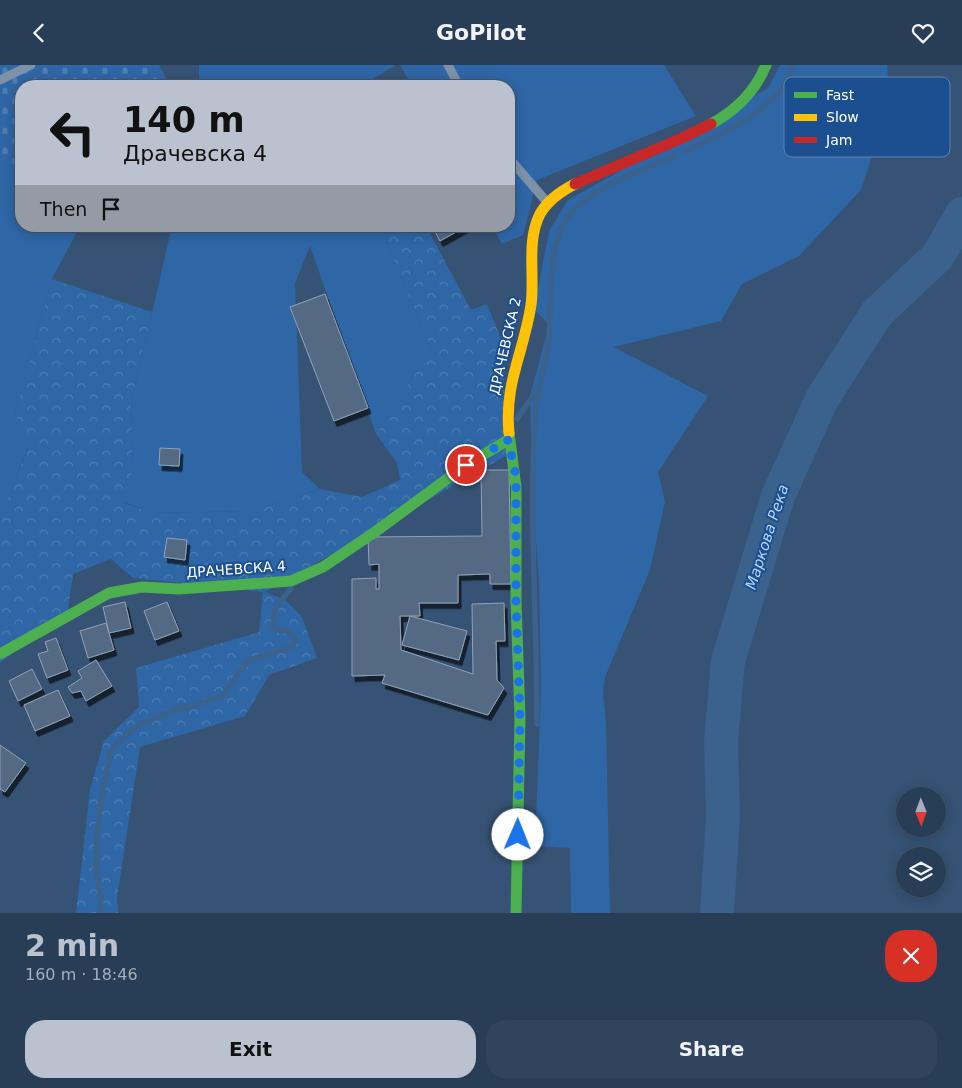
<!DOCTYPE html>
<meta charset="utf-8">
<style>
:root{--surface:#283e57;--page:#30455d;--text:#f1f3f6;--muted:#a5aeba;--line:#44576d;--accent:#b9c2ce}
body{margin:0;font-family:"DejaVu Sans",sans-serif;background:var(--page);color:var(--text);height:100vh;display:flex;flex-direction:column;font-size:19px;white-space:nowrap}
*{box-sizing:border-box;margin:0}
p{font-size:16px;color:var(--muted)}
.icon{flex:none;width:28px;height:28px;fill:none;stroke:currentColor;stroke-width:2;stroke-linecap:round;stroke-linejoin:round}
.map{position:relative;height:848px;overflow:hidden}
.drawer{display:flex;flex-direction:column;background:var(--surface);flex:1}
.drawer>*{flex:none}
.banner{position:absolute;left:15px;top:15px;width:500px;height:152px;border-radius:20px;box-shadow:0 2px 12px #0003,0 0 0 1px var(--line);background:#b9c2ce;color:#111;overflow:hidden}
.needle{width:32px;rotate:179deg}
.tools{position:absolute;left:896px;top:722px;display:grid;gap:10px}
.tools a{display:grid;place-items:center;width:50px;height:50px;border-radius:50%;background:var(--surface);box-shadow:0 2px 12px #0003,0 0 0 1px var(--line);font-size:25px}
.pin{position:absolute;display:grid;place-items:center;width:42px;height:42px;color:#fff;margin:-21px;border:2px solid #fff;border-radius:50%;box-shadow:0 1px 5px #0007}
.me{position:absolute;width:55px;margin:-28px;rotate:1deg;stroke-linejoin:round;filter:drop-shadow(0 0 4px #0008)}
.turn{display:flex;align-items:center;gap:18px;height:105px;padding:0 25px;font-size:22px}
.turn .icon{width:65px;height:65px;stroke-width:2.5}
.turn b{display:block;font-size:35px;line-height:42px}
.then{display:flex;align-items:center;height:48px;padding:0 25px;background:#0003;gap:10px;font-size:19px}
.round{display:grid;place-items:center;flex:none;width:52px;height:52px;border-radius:20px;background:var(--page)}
.head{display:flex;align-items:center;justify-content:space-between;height:85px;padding:0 25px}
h1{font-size:30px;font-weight:600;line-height:38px;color:var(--accent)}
.primary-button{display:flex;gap:10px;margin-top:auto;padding:10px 25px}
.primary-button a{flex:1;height:58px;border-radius:20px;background:var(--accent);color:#111;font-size:20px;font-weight:600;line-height:58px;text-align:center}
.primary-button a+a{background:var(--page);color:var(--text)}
header{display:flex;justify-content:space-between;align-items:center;height:65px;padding:0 25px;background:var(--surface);font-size:22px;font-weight:600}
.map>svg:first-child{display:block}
.green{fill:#2f66a5}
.forest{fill:url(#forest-crowns)}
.cemetery{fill:url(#cemetery-stones)}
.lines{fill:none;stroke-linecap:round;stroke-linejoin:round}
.stream{stroke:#3b618d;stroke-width:5.5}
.river{stroke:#3b618d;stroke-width:34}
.building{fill:#526984;stroke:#92a2b6;filter:url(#shadow)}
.lane{stroke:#7d92a8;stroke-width:9}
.fast{stroke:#4caf50;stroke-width:11}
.slow{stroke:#ffc107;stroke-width:11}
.jam{stroke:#c62828;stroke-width:11}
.route{stroke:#1a73e8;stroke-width:9;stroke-dasharray:0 16.2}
.labels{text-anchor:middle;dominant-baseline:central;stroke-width:4;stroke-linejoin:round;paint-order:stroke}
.street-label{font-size:14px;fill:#fff;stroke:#1b4f8f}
.water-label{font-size:15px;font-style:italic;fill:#b5d3f5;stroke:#1b4f8f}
.key{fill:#1b4f8f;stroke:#5f84b1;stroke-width:1}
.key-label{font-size:14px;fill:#fff}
</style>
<header><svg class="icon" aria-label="back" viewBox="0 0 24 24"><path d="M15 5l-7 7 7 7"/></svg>GoPilot<svg class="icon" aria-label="heart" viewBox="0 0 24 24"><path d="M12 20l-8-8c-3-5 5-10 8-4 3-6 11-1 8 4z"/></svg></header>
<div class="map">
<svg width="962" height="848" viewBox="0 0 962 848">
<defs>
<pattern id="forest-crowns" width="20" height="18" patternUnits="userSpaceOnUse" patternTransform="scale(1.25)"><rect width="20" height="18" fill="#2f66a5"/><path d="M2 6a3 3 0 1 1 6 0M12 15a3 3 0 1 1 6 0" fill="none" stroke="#4e7db2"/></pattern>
<pattern id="cemetery-stones" width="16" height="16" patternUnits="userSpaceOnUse" patternTransform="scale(1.25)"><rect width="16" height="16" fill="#2f66a5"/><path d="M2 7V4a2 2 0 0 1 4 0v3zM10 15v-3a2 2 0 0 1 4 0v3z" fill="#4e7db2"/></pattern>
<filter id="shadow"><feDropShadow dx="3" dy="5.5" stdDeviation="0" flood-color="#0009"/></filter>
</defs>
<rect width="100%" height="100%" fill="#365274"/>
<g class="green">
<polygon points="199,0 396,0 361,21 199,21"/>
<polygon points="400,0 664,0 696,51 537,115 523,170 502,179 492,161 509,161 509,21 412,21"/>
<polygon points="780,0 887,0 890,37 861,125 799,191 742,219 721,256 614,282 708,331 658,407 665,437 650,505 605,612 603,627 606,656 610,848 571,848 570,783 535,781 541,629 539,517 532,419 530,331 549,260 534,244 549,166 568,135 768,23"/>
<polygon points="0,97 21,114 21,161 80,161 52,214 15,347 28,382 8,433 0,436"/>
<polygon points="172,161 380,161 431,284 376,369 310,181 295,218 302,407 320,424 252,446 152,448 122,436 133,405 131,339"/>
</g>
<polygon class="forest" points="380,161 426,161 471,245 487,239 501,274 504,305 506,391 265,527 284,534 302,552 317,593 269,610 245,651 140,682 117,833 118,848 76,848 90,724 104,676 139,642 136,603 259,567 263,527 133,513 111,494 73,509 68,545 0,598 0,436 8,433 28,383 15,347 52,214 152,247 131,339 133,405 123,437 152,448 252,446 320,424 362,432 400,415 397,398 376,369 431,284"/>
<polygon class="cemetery" points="0,0 159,0 170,21 21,21 21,114 0,97"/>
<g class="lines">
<g class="stream">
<path d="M685,86C718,72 758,52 782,24C787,18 791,8 793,0"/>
<polyline points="517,354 539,322"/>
<path d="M537,659C537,555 529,452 535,349C537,323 547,297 549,271C552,235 546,175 572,147C596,121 642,105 674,91"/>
<path d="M100,848L101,832L96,804L97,767L103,722L111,685L135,662L174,645L199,639L223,630L244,601L250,595L291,582L294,579L295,574L289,566L277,565L273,562C273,543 279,537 291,524"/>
</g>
<polyline class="river" points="717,848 723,751 721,676 728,596 778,431 822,334 877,248 938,191 962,149"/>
</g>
<g class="building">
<polygon points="432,161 467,161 440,176"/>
<polygon points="325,229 368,343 334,356 290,242"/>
<polygon points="160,383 180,384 179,401 159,400"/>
<polygon points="481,405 509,405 511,519 490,519 490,509 458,510 458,538 419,538 420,551 400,551 401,585 473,609 472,539 504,538 505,576 496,576 497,615 504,623 488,650 382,618 385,610 352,611 352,514 376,513 376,524 379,524 379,499 369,500 368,472 482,471"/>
<polygon points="167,473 187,475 185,495 164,492"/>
<polygon points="125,537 131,563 109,568 103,542"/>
<polygon points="167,537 179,566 155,575 144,546"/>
<polygon points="410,551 467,566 459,595 402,580"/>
<polygon points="106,558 114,585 88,593 80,566"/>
<polygon points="56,573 68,605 47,613 38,589 48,586 45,577"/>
<polygon points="96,595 112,621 86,636 81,626 72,628 68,622 82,613 78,606"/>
<polygon points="32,604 42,624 18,636 9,616"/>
<polygon points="58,625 70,651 35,666 24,640"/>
<polygon points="0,680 26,698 5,727 0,724"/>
</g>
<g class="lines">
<g class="lane">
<polyline points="448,0 459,21"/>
<polyline points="0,15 31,0"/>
<polyline points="509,93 546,136"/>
</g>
<g class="fast">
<path d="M711,59C737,45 755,27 766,0"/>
<polyline points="509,368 516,422 516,536 520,654 516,848"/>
<polyline points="0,589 109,528 142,522 179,524 291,516 323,502 375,467 466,400 508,375"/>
</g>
<path class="slow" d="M509,368C504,318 524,287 531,240C535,211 526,176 540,149C548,135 561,126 575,119"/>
<polyline class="jam" points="575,119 682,73 711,59"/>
</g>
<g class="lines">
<polyline class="route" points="466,400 508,375 515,406 516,422 516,536 520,654 518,770"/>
</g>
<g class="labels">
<g class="street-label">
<text transform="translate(505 281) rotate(-77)">ДРАЧЕВСКА 2</text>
<text transform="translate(236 504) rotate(-4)">ДРАЧЕВСКА 4</text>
</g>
<g class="water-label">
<text transform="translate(767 472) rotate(-72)">Маркова Река</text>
</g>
</g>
<rect x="784" y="12" width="166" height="80" rx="8" class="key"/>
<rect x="794" y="27" width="23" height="6" fill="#4caf50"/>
<rect x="794" y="49" width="23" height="7" fill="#ffc107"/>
<rect x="794" y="72" width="23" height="6" fill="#c62828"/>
<g class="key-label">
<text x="826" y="35">Fast</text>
<text x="826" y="57">Slow</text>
<text x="826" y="80">Jam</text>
</g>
</svg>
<div class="tools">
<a><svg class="needle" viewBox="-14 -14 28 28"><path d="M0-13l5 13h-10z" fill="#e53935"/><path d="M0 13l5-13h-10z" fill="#a5aeba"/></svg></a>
<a><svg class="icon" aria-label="layers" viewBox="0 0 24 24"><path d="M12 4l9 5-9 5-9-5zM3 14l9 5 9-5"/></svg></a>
</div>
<div class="pin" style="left:466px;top:400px;background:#d93025"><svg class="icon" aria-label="arrive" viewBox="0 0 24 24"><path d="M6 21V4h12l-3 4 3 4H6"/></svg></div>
<svg class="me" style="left:518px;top:770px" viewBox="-20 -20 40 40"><circle r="19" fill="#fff"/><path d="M0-13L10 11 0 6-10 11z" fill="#1a73e8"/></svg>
<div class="banner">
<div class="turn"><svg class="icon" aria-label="left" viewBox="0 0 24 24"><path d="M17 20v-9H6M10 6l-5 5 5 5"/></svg><div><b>140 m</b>Драчевска 4</div></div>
<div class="then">Then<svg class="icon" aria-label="arrive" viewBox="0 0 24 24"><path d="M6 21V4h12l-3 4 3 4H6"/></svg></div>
</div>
</div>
<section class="drawer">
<div class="head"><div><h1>2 min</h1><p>160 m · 18:46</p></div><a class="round" style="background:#d93025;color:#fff"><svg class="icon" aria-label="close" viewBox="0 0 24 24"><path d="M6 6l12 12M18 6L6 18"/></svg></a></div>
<div class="primary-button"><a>Exit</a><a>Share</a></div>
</section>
